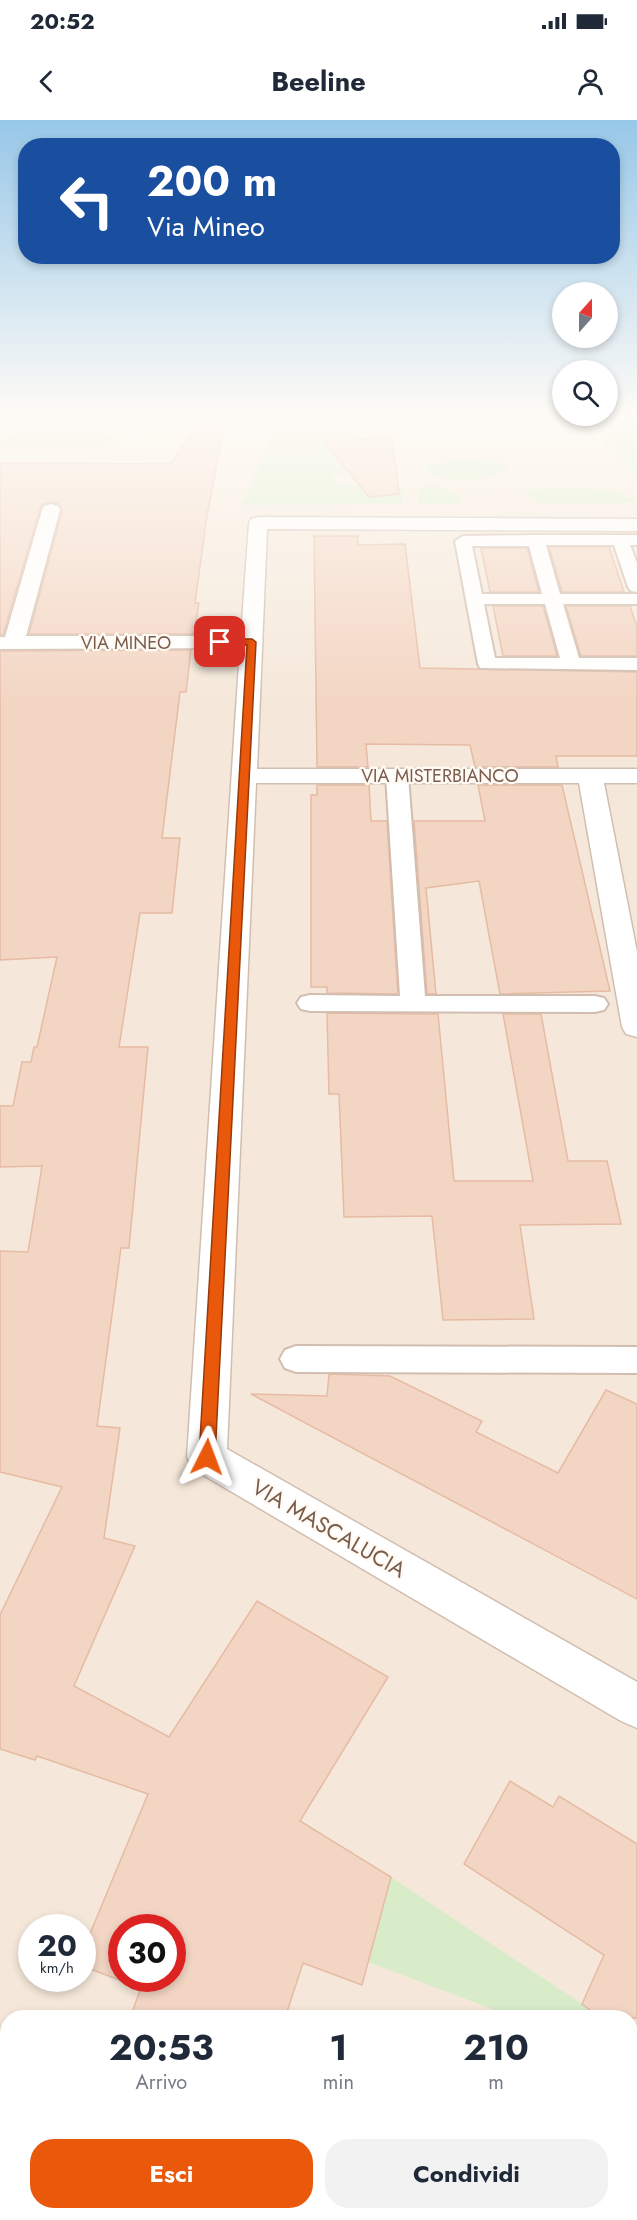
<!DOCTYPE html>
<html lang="it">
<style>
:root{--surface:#fff;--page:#f2f2f3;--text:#1f2937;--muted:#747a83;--accent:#ea580c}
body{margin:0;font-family:Jost,sans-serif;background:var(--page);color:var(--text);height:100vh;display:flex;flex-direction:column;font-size:22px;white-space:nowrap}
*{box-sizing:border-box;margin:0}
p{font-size:20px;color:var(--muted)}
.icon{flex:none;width:33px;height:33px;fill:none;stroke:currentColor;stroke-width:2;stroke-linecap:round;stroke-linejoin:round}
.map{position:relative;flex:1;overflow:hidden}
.details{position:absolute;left:0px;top:1890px;width:638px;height:210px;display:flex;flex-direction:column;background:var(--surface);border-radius:24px 24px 0 0;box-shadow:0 3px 9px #0003}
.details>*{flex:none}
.guide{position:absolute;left:18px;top:18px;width:602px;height:126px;border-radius:24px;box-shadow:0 3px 9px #0003;background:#1a4fa0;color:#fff;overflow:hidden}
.needle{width:39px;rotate:21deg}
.fabs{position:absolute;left:552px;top:162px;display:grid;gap:12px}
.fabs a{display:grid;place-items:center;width:66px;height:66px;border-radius:50%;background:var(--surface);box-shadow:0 3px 9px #0003;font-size:30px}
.speed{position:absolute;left:18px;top:1794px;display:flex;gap:12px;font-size:30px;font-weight:700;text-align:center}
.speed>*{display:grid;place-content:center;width:78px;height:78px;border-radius:50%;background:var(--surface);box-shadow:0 3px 9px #0003;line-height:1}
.speed small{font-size:15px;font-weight:400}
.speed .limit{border:9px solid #d22;background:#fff;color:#111}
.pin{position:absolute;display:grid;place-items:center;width:51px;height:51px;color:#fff;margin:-26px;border-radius:12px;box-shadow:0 3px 9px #0006}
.me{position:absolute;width:66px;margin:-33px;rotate:3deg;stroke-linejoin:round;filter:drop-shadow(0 0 4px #0008)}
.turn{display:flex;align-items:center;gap:21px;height:126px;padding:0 30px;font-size:27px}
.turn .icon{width:78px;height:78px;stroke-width:2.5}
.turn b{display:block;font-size:42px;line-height:51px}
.eta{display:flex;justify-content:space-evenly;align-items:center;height:102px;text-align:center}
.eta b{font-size:36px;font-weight:700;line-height:42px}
.action{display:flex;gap:12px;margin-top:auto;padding:12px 30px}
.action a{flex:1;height:69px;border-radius:24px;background:var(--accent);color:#fff;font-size:24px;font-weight:700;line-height:69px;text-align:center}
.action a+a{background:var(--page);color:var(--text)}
.status{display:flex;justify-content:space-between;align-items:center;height:42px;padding:0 30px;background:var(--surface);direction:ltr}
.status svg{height:16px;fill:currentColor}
header{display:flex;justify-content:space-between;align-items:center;height:78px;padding:0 30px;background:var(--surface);font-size:27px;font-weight:700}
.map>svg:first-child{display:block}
.residential{fill:#f5e8da;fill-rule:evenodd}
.green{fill:#d8ecc9}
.building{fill:#f3d5c3;stroke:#e6bba3;stroke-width:1.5;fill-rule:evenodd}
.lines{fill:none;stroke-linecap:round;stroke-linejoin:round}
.lane-casing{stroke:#d1beb0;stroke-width:4}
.street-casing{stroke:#d1beb0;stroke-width:3}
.lane{fill:#fff;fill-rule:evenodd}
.street{fill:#fff;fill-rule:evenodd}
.route{fill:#ea580c;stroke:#983908;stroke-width:1.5}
.labels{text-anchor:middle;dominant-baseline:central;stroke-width:4.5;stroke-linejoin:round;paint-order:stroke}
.far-street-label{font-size:18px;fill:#7a5c4d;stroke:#fffaf3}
.street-label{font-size:22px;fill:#7a5c4d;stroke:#fffaf3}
</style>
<div class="status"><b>20:52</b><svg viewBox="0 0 49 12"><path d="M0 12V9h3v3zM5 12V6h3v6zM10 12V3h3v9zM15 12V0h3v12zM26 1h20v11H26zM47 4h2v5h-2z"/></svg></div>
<header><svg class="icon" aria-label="back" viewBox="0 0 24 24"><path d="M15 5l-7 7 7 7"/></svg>Beeline<svg class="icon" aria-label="person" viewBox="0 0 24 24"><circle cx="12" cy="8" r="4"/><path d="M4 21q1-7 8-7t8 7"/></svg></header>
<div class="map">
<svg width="637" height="2100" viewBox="0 0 637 2100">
<rect width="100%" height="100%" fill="#fdf6ec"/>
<path class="residential" d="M0,292H562V296H608V292H637V2100H0ZM32,1808H82V1858H32ZM122,1808H172V1858H122ZM8,1898H630V2092H8Z"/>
<g class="green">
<polygon points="104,292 178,292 162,314 152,316 106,296"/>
<polygon points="282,292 372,292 345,306 357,320 341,321 335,336 349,353 331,356 339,366 400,365 405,372 401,384 242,385"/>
<polygon points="430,292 562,292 562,296 608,296 608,292 637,292 637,355 601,323 613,321 585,297 565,300 567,302 497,310 486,300 442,304"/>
<polygon points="53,295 69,297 117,319 119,323 102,328 0,328 0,319 21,313 29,302"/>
<path d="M493,337L508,349C488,364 460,358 436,358L424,345Z"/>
<polygon points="421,366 441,367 462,377 457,384 417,384"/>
<path d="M554,368C576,368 623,366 637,383H539L525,370Z"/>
<polygon points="391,1757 582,1884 601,1897 513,1897 368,1842"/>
</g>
<g class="building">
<polygon points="204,292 227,292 207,395 195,483 199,483 194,514 29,514 62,391 59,384 50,382 43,384 40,389 3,515 0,515 0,343 171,344"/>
<polygon points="392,316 399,374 369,377 325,323"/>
<polygon points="314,416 358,416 358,425 405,424 420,548 637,552 637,636 556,636 558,647 475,647 470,625 366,624 368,647 317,647"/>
<polygon points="549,427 609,427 624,472 562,472"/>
<polygon points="481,428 527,428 539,472 490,472"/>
<polygon points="493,486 543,486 557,536 503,536"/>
<polygon points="566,486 630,486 637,507 637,536 581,536"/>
<path d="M191,530L186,572H180L162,718H180L172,793H140L119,927H148L129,1128H121L97,1306L120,1308L104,1418L135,1426L74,1566L169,1617L257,1481L388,1557L300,1701L391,1757L362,1865L303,1843L285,1898H130L141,1868L82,1846V1833L148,1674L37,1636L35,1640L0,1629V1495L62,1367L0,1352V1131L28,1132L42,1046L0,1047V986H13L22,942H31L34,927H37L57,837L0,840V531ZM122,1808H172V1858H122Z"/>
<polygon points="317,665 369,665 371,701 387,701 398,874 327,873 327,867 311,867 311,675 317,675"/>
<polygon points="478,665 562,665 610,871 500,874 479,761 426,768 436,874 427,874 414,701 485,701"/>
<polygon points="327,893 438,894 454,1061 533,1061 503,894 541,894 568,1041 607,1041 621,1104 520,1105 534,1199 443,1200 432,1096 344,1097 339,974 329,974"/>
<polygon points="329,1254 390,1256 482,1301 476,1312 558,1353 606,1270 637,1284 637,1479 251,1274 327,1276"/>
<polygon points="510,1661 553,1687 559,1676 637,1724 637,1898 601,1898 582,1884 604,1835 464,1744"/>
</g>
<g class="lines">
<g class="lane-casing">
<g id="lane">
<path d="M536,415H637V425H630L637,443V472L631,471L628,467L614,425H546L560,474H637V484H563L579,538H637V550L480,548L478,544L455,421L463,416ZM472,426H529L542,474H482ZM484,484H545L560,538H495Z"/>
<polygon points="397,650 404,652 408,656 425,876 595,876 604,878 608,884 604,890 595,892 310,891 301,889 297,883 301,877 310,875 400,876 386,656 390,652"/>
<polygon points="296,1226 637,1227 637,1253 296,1252 285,1248 280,1239 285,1230"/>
</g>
</g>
<g class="street-casing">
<polygon id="street" points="51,384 58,386 60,390 26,516 241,516 249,403 251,399 258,397 637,399 637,411 267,409 257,649 637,649 637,663 604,663 637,832 637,917 626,914 622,907 579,663 256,663 227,1329 637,1562 637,1608 621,1601 193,1349 187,1337 240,528 0,529 0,517 5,517 42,390 44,386"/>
</g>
<use href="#lane" class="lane"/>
<use href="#street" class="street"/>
</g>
<linearGradient id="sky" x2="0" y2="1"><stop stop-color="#97c7e8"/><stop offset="0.5" stop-color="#fefbf6"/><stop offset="1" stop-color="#fefbf6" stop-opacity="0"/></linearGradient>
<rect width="637" height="586" fill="url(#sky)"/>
<polygon class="route" points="220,519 252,519 256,522 215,1337 212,1342 207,1344 201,1342 199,1337 247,525 217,524 217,520"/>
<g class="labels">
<g class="far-street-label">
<text x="126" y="523">VIA MINEO</text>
<text x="440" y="656">VIA MISTERBIANCO</text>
</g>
<g class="street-label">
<text transform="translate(329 1408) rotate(30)">VIA MASCALUCIA</text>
</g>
</g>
</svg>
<div class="fabs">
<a><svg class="needle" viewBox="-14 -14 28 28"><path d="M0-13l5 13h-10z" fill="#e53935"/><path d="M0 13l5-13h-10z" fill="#747a83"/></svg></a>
<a><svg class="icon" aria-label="search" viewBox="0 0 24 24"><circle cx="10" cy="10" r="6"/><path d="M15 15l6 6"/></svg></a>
</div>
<div class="speed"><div>20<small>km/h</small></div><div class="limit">30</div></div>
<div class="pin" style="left:220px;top:522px;background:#d93025"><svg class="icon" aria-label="arrive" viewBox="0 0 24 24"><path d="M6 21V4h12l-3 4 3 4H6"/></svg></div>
<svg class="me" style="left:207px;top:1337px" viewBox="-20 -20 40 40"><path d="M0-17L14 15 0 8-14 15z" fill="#ea580c" stroke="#fff" stroke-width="4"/></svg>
<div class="guide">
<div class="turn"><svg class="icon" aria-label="left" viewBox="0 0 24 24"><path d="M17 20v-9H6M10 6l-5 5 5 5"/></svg><div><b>200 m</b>Via Mineo</div></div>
</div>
<section class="details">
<div class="eta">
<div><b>20:53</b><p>Arrivo</p></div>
<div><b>1</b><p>min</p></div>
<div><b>210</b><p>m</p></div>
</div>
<div class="action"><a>Esci</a><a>Condividi</a></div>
</section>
</div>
